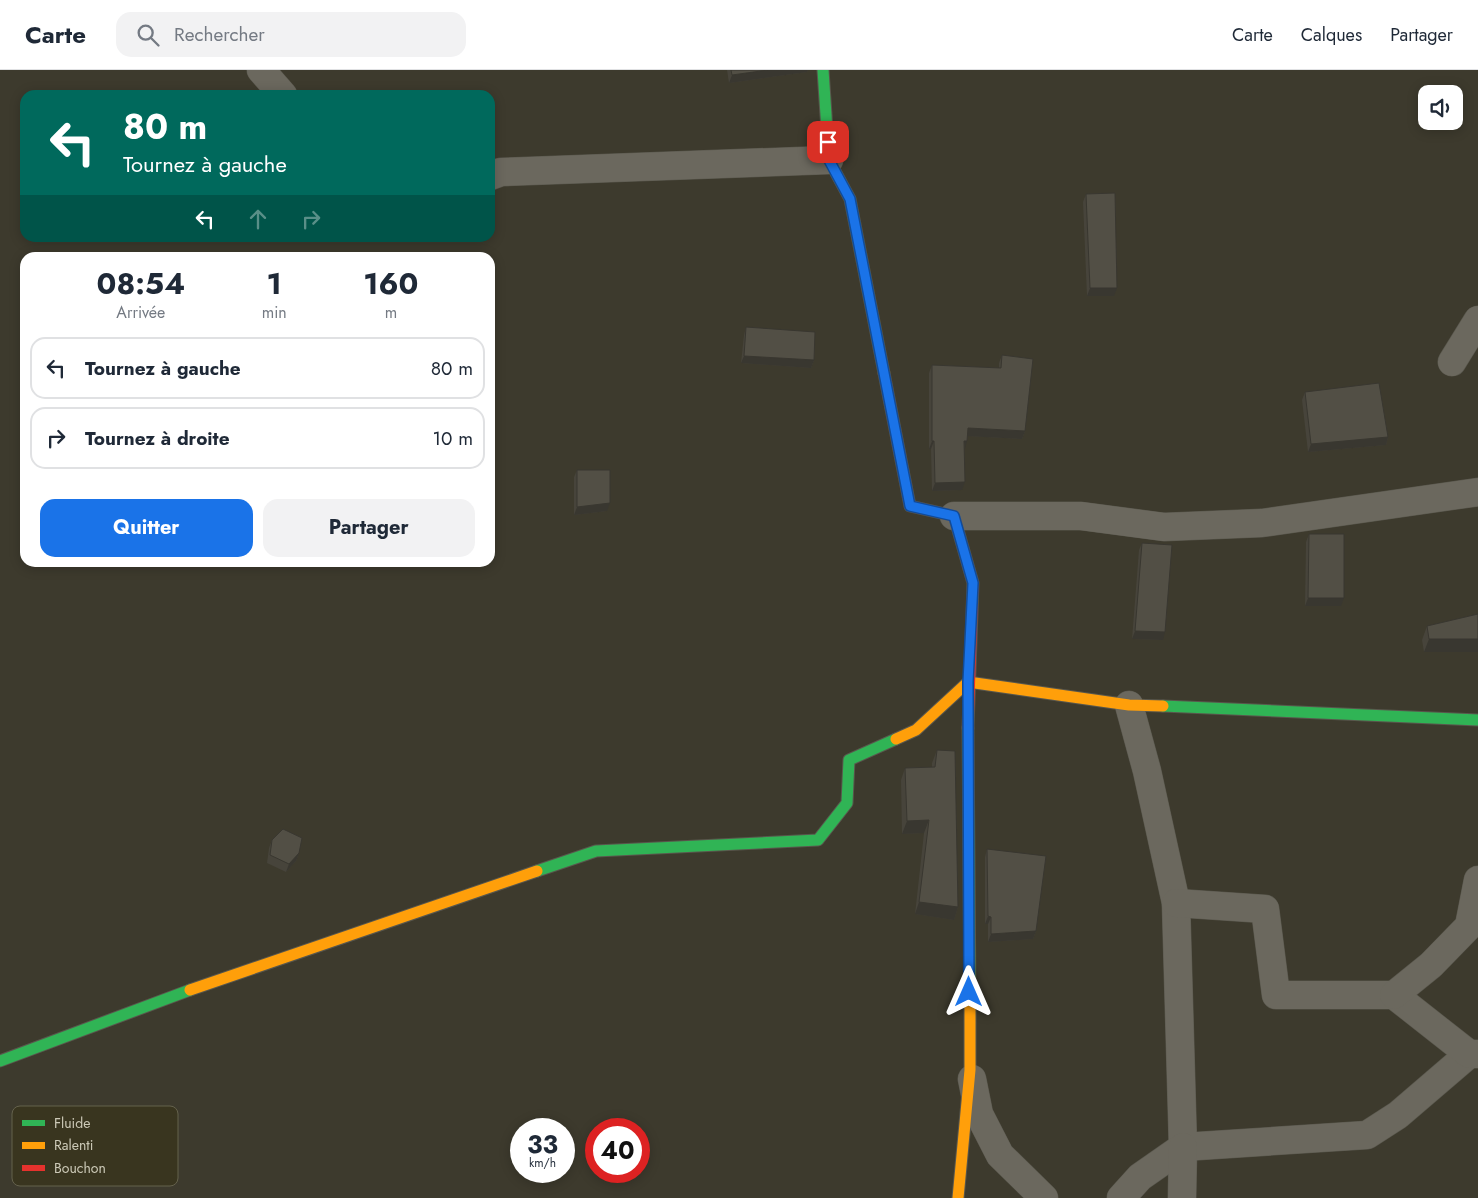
<!DOCTYPE html>
<html lang="fr">
<meta charset="utf-8">
<style>
:root{--surface:#fff;--page:#f2f2f3;--text:#1f2937;--muted:#747a83;--line:#e0e1e3;--accent:#1a73e8}
body{margin:0;font-family:Jost,sans-serif;background:var(--page);color:var(--text);height:100vh;display:flex;flex-direction:column;font-size:19px;white-space:nowrap}
*{box-sizing:border-box;margin:0}
p{font-size:16px;color:var(--muted)}
.icon{flex:none;width:28px;height:28px;fill:none;stroke:currentColor;stroke-width:2;stroke-linecap:round;stroke-linejoin:round}
.map{position:relative;flex:1;overflow:hidden}
.details{position:absolute;left:20px;top:182px;width:475px;height:315px;display:flex;flex-direction:column;background:var(--surface);border-radius:15px;box-shadow:0 2px 12px #0003}
.details>*{flex:none}
.hud{position:absolute;left:20px;top:20px;width:475px;height:152px;border-radius:15px;box-shadow:0 2px 12px #0003;background:#00695c;color:#fff;overflow:hidden}
.fabs{position:absolute;left:1418px;top:15px;display:grid;gap:10px}
.fabs a{display:grid;place-items:center;width:45px;height:45px;border-radius:10px;background:var(--surface);box-shadow:0 2px 12px #0003;font-size:25px}
.speed{position:absolute;left:510px;top:1048px;display:flex;gap:10px;font-size:25px;font-weight:700;text-align:center}
.speed>*{display:grid;place-content:center;width:65px;height:65px;border-radius:50%;background:var(--surface);box-shadow:0 2px 12px #0003;line-height:1}
.speed small{font-size:12px;font-weight:400}
.speed .limit{border:8px solid #d22;background:#fff;color:#111}
.pin{position:absolute;display:grid;place-items:center;width:42px;height:42px;color:#fff;margin:-21px;border-radius:10px;box-shadow:0 2px 8px #0006}
.me{position:absolute;width:55px;margin:-28px;rotate:0deg;stroke-linejoin:round;filter:drop-shadow(0 0 4px #0008)}
.turn{display:flex;align-items:center;gap:18px;height:105px;padding:0 20px;font-size:22px}
.turn .icon{width:65px;height:65px;stroke-width:2.5}
.turn b{display:block;font-size:35px;line-height:42px}
.lanes{display:flex;align-items:center;height:48px;padding:0 20px;background:#0003;justify-content:center;gap:25px;direction:ltr}
.lanes .off{opacity:.35}
.eta{display:flex;justify-content:space-evenly;align-items:center;height:85px;text-align:center}
.eta b{font-size:30px;font-weight:700;line-height:35px}
.primary-button{display:flex;gap:10px;margin-top:auto;padding:10px 20px}
.primary-button a{flex:1;height:58px;border-radius:15px;background:var(--accent);color:#fff;font-size:20px;font-weight:700;line-height:58px;text-align:center}
.primary-button a+a{background:var(--page);color:var(--text)}
ul{padding:0;list-style:none}
li{display:flex;align-items:center;gap:15px;height:62px;margin:0 10px 8px;padding:0 10px;border:2px solid var(--line);border-radius:15px}
li div{flex:1}
li b{display:block;font-size:19px}
li em{font-style:normal}
header{display:flex;align-items:center;gap:30px;box-sizing:border-box;height:70px;padding:0 25px;background:var(--surface);border-bottom:1px solid var(--line)}
header strong{font-size:24px}
nav{display:flex;gap:28px;margin-inline-start:auto;font-size:18px}
.search{width:350px;height:45px;background:var(--page);display:flex;align-items:center;gap:12px;box-sizing:border-box;padding:0 18px;border-radius:15px;color:var(--muted);font-size:19px}
.map>svg:first-child{display:block}
.lines{fill:none;stroke-linecap:round;stroke-linejoin:round}
.street-casing{stroke:#59574d;stroke-width:29}
.fast-casing{stroke:#59574d;stroke-width:13}
.slow-casing{stroke:#59574d;stroke-width:13}
.jam-casing{stroke:#59574d;stroke-width:13}
.street{stroke:#6b685e;stroke-width:28}
.fast{stroke:#30b455;stroke-width:11}
.slow{stroke:#ff9f0a;stroke-width:11}
.jam{stroke:#e5322d;stroke-width:11}
.wall{fill:#47443b}
.shaded-wall{fill:#393730}
.building{fill:#524f45;stroke:#393730}
.route-casing{stroke:#114b97;stroke-width:12}
.route{stroke:#1a73e8;stroke-width:9}
.key{fill:#39351f;stroke:#65624d;stroke-width:1}
.key-label{font-size:14px;fill:#cdcab8}
</style>
<header>
<strong>Carte</strong>
<div class="search"><svg class="icon" aria-label="search" viewBox="0 0 24 24"><circle cx="10" cy="10" r="6"/><path d="M15 15l6 6"/></svg>Rechercher</div>
<nav><a>Carte</a><a>Calques</a><a>Partager</a></nav>
</header>
<div class="map">
<svg width="1478" height="1128" viewBox="0 0 1478 1128">
<rect width="100%" height="100%" fill="#3d3a2d"/>
<g class="lines">
<g class="street-casing">
<g id="street">
<polyline points="261,0 283,25"/>
<polyline points="490,106 501,102 829,90"/>
<polyline points="1452,292 1478,250"/>
<polyline points="954,446 1081,446 1164,457 1262,453 1478,422"/>
<polyline points="1129,635 1147,701 1176,833 1183,1077 1367,1065 1398,1045 1469,984 1478,984"/>
<polyline points="1176,833 1265,839 1276,925 1394,925 1469,984"/>
<polyline points="1394,925 1431,895 1469,856 1478,810"/>
<polyline points="972,1009 979,1044 1000,1085 1044,1128"/>
<polyline points="1121,1128 1140,1107 1183,1077"/>
<polyline points="1182,1128 1183,1077"/>
</g>
</g>
<g class="fast-casing">
<g id="fast">
<polyline points="823,0 829,90 850,129 884,303"/>
<polyline points="1163,636 1478,650"/>
<polyline points="968,658 970,933"/>
<polyline points="537,801 596,781 818,770 847,733 849,690 896,669"/>
<polyline points="0,991 190,920"/>
</g>
</g>
<g class="slow-casing">
<g id="slow">
<polyline points="896,669 916,660 968,612 1129,635 1163,636"/>
<polyline points="190,920 537,801"/>
<polyline points="958,1128 970,1000 970,933"/>
</g>
</g>
<g class="jam-casing">
<polyline id="jam" points="884,303 910,436 954,446 973,513 968,658"/>
</g>
<use href="#street" class="street"/>
<use href="#fast" class="fast"/>
<use href="#slow" class="slow"/>
<use href="#jam" class="jam"/>
</g>
<g class="wall">
<polygon points="727,0 808,0 807,2 729,13"/>
<polygon points="1086,124 1114,226 1087,226 1083,132"/>
<polygon points="746,257 814,290 811,298 741,293 744,265"/>
<polygon points="1002,285 1025,361 1022,369 967,366 964,379 962,420 932,421 931,379 929,379 929,303 932,295 999,298 999,293"/>
<polygon points="1305,322 1388,367 1386,375 1308,382 1302,330"/>
<polygon points="577,400 607,441 574,445 574,407"/>
<polygon points="1309,464 1341,536 1305,536 1306,472"/>
<polygon points="1142,473 1163,570 1132,569 1139,480"/>
<polygon points="1478,544 1424,582 1422,570 1427,556"/>
<polygon points="937,680 958,837 954,850 915,844 924,763 902,764 901,710 905,698 932,697 932,693"/>
<polygon points="272,770 299,783 296,791 286,802 267,793 269,778"/>
<polygon points="987,779 1036,861 1033,869 988,872 988,854 985,854 985,787"/>
</g>
<g class="shaded-wall">
<polygon points="768,0 808,0 807,2 729,13 732,5"/>
<polygon points="1090,218 1117,218 1114,226 1087,226"/>
<polygon points="744,286 814,290 811,298 741,293"/>
<polygon points="968,358 1025,361 1022,369 965,366"/>
<polygon points="1388,367 1386,375 1308,382 1311,374"/>
<polygon points="932,371 934,371 931,379 929,379"/>
<polygon points="964,371 967,371 965,379"/>
<polygon points="965,412 962,420 932,421 935,413"/>
<polygon points="610,433 607,441 574,445 577,437"/>
<polygon points="1308,528 1344,528 1341,536 1305,536"/>
<polygon points="1135,561 1165,562 1163,570 1132,569"/>
<polygon points="1429,569 1478,569 1478,582 1424,582"/>
<polygon points="929,750 924,763 902,764 907,751"/>
<polygon points="299,783 296,791 286,802 289,794"/>
<polygon points="919,832 958,837 954,850 915,844"/>
<polygon points="988,846 991,847 988,854 985,854"/>
<polygon points="1036,861 1033,869 988,872 991,864"/>
</g>
<g class="building">
<polygon points="731,0 768,0 732,5"/>
<polygon points="1115,123 1117,218 1090,218 1086,124"/>
<polygon points="746,257 815,262 814,290 744,286"/>
<polygon points="1002,285 1033,289 1025,361 968,358 967,371 964,371 965,412 935,413 934,371 932,371 932,295 1001,298"/>
<polygon points="1379,313 1388,367 1311,374 1305,322"/>
<polygon points="577,400 610,400 610,433 577,437"/>
<polygon points="1309,464 1344,464 1344,528 1308,528"/>
<polygon points="1142,473 1172,475 1165,562 1135,561"/>
<polygon points="1478,544 1478,569 1429,569 1427,556"/>
<polygon points="937,680 955,681 958,837 919,832 929,750 907,751 905,698 935,697"/>
<polygon points="283,759 302,768 299,783 289,794 270,785 272,770"/>
<polygon points="987,779 1046,786 1036,861 991,864 991,847 988,846"/>
</g>
<g class="lines">
<g class="route-casing">
<polyline id="route" points="828,72 829,90 850,129 910,436 954,446 973,513 968,612 969,922"/>
</g>
<use href="#route" class="route"/>
</g>
<rect x="12" y="1036" width="166" height="80" rx="8" class="key"/>
<rect x="22" y="1050" width="23" height="6" fill="#30b455"/>
<rect x="22" y="1072" width="23" height="7" fill="#ff9f0a"/>
<rect x="22" y="1095" width="23" height="6" fill="#e5322d"/>
<g class="key-label">
<text x="54" y="1058">Fluide</text>
<text x="54" y="1080">Ralenti</text>
<text x="54" y="1103">Bouchon</text>
</g>
</svg>
<div class="fabs">
<a><svg class="icon" aria-label="sound" viewBox="0 0 24 24"><path d="M4 9h4l5-4v14l-5-4H4zM17 9q2 3 0 6"/></svg></a>
</div>
<div class="speed"><div>33<small>km/h</small></div><div class="limit">40</div></div>
<div class="pin" style="left:828px;top:72px;background:#d93025"><svg class="icon" aria-label="arrive" viewBox="0 0 24 24"><path d="M6 21V4h12l-3 4 3 4H6"/></svg></div>
<svg class="me" style="left:969px;top:922px" viewBox="-20 -20 40 40"><path d="M0-17L14 15 0 8-14 15z" fill="#1a73e8" stroke="#fff" stroke-width="4"/></svg>
<div class="hud">
<div class="turn"><svg class="icon" aria-label="left" viewBox="0 0 24 24"><path d="M17 20v-9H6M10 6l-5 5 5 5"/></svg><div><b>80 m</b>Tournez à gauche</div></div>
<div class="lanes"><svg class="icon" aria-label="left" viewBox="0 0 24 24"><path d="M17 20v-9H6M10 6l-5 5 5 5"/></svg><svg class="icon off" aria-label="ahead" viewBox="0 0 24 24"><path d="M12 20V5M6 11l6-6 6 6"/></svg><svg class="icon off" aria-label="right" viewBox="0 0 24 24"><path d="M7 20v-9h11M14 6l5 5-5 5"/></svg></div>
</div>
<section class="details">
<div class="eta">
<div><b>08:54</b><p>Arrivée</p></div>
<div><b>1</b><p>min</p></div>
<div><b>160</b><p>m</p></div>
</div>
<ul>
<li><svg class="icon" aria-label="left" viewBox="0 0 24 24"><path d="M17 20v-9H6M10 6l-5 5 5 5"/></svg><div><b>Tournez à gauche</b></div><em>80 m</em></li>
<li><svg class="icon" aria-label="right" viewBox="0 0 24 24"><path d="M7 20v-9h11M14 6l5 5-5 5"/></svg><div><b>Tournez à droite</b></div><em>10 m</em></li>
</ul>
<div class="primary-button"><a>Quitter</a><a>Partager</a></div>
</section>
</div>
